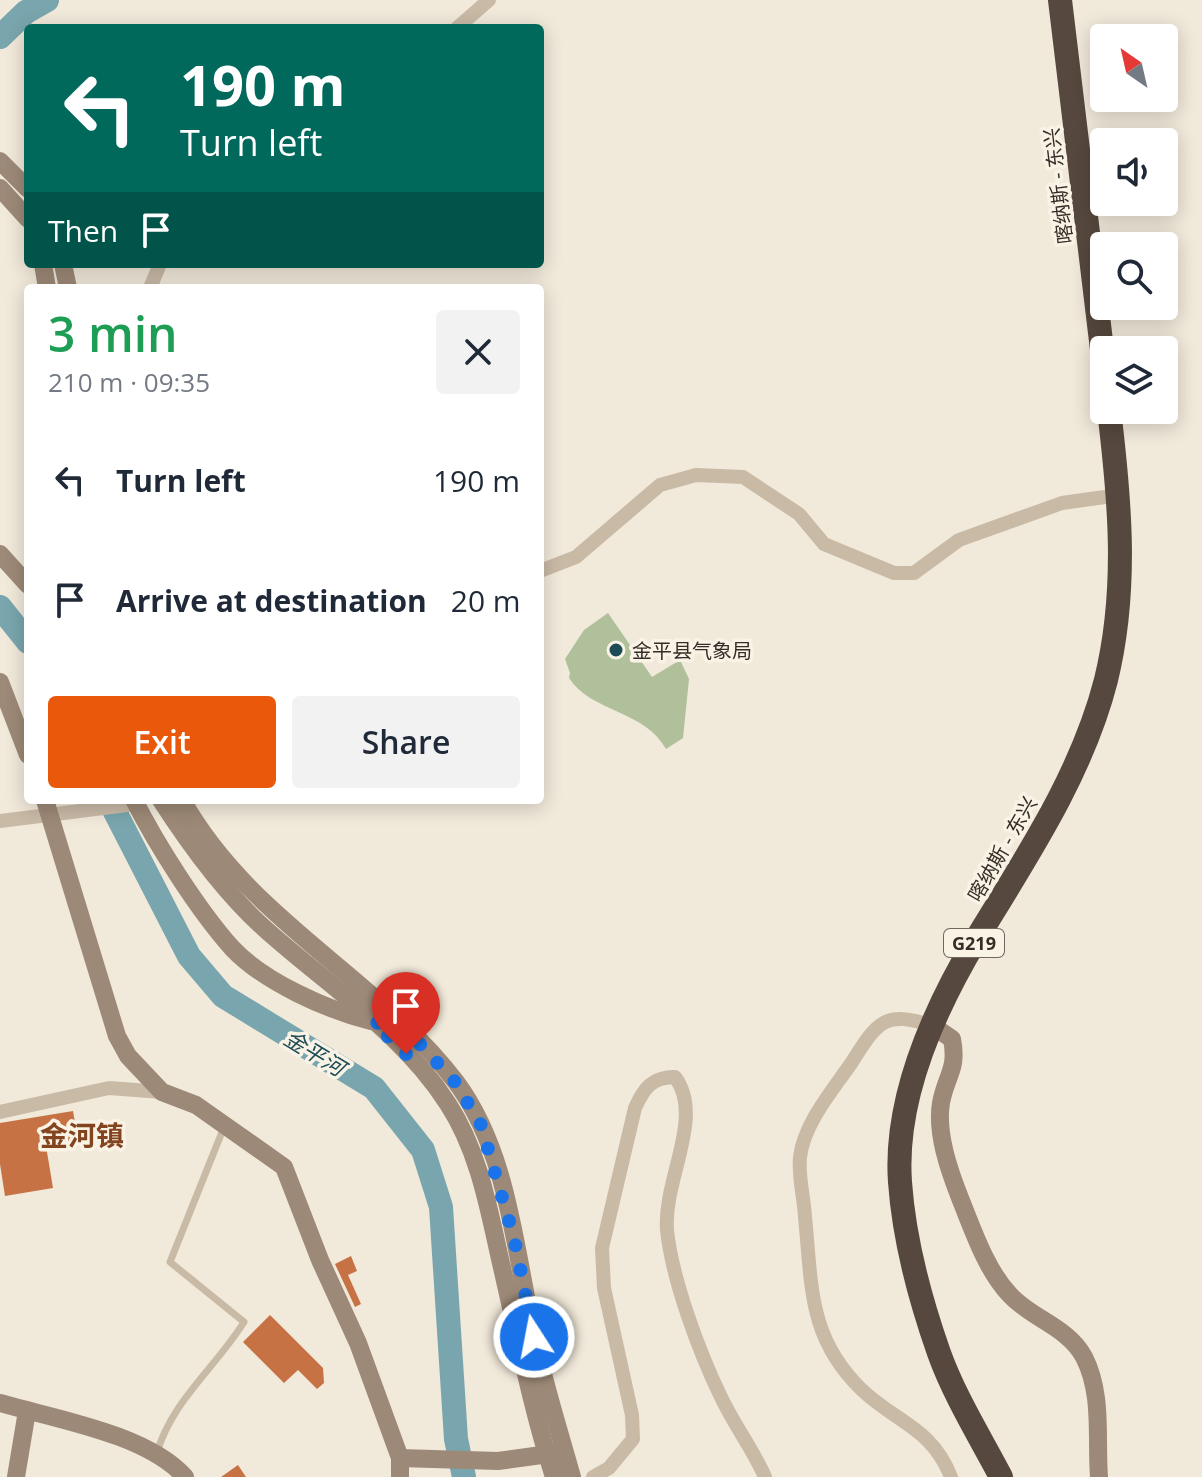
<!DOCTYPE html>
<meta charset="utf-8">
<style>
:root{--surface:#fff;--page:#f2f2f3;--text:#1f2937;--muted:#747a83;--accent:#ea580c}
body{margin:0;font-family:"Open Sans","Noto Sans SC",sans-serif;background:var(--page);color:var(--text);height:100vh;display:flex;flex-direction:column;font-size:30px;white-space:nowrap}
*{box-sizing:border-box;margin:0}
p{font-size:26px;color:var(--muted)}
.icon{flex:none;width:44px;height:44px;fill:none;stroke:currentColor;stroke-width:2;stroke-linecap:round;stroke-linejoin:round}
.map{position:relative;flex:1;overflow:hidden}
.panel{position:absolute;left:24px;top:284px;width:520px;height:520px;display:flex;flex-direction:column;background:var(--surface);border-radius:8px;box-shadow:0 4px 20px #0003}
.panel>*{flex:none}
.top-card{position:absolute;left:24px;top:24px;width:520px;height:244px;border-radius:8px;box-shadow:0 4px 20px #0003;background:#00695c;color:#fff;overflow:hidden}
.needle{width:52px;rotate:326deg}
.tools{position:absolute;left:1090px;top:24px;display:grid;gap:16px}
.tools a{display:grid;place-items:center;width:88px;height:88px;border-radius:8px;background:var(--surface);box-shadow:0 4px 20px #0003;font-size:40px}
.pin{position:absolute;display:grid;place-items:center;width:68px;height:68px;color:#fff;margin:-82px -34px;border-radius:50% 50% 50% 0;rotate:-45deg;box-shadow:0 0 8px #0007}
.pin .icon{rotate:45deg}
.me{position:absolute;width:88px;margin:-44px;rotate:349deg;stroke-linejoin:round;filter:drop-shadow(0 0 6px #0008)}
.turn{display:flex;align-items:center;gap:28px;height:168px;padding:0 24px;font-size:36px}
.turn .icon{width:104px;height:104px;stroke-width:2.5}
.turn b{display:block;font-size:56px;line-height:68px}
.then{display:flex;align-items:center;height:76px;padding:0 24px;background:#0003;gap:16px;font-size:30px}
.round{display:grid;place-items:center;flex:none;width:84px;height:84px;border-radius:8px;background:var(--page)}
.headline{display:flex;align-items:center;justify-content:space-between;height:136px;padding:0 24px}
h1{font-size:48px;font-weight:600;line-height:60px;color:#1e9e55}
.cta{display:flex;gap:16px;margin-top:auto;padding:16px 24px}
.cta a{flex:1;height:92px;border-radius:8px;background:var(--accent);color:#fff;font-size:32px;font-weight:600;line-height:92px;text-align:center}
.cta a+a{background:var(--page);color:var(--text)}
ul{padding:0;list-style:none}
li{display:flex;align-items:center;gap:24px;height:120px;padding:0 24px}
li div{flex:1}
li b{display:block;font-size:30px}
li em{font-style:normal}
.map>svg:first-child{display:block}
.green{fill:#afc09a}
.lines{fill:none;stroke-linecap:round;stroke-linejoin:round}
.river{stroke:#79a6ae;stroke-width:24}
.building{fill:#c67244}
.lane{stroke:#c9baa6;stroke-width:7}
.street{stroke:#c9baa6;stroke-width:14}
.secondary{stroke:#9d8977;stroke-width:18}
.highway{stroke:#56483e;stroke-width:24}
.route{stroke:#1a73e8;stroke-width:14;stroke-dasharray:0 25.2}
.poi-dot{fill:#1d4c57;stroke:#f9f3e6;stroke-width:3}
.labels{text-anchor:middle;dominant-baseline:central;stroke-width:7;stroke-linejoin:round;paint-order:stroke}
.shield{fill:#f9f3e6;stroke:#706860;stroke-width:2}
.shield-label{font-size:18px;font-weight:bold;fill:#352d27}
.street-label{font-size:20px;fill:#352d27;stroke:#f9f3e6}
.poi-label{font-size:20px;fill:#352d27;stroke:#f9f3e6;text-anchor:start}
.water-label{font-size:22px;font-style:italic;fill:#1d4c57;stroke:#f9f3e6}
.district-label{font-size:28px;font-weight:bold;fill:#844420;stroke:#f9f3e6}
</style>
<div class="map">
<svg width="1202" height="1477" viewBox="0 0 1202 1477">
<rect width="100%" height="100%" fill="#f1e9da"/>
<path class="green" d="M608,613L652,677L680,660L689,679L683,738L666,749C645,710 592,713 569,678L570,673L565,659L584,630Z"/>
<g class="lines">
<g class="river">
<polyline points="0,37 26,12 47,0"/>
<polyline points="0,607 28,642"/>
<polyline points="109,800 189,956 223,996 374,1088 423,1150 441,1207 456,1439 464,1477"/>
</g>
</g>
<g class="building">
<polygon points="73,1111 78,1140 46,1146 53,1188 5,1196 0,1164 0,1123"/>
<polygon points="351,1256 357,1271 348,1275 361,1304 355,1307 335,1264"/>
<polygon points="270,1315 323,1368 324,1383 317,1389 298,1370 284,1383 243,1342"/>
<polygon points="238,1465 246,1477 221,1477"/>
</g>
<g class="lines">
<path class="lane" d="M157,1453C171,1402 216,1367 244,1322L170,1262L224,1127"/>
<g class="street">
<polyline points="457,28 489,0"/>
<polyline points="150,288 160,264"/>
<polyline points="540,571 576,557 660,485 696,475 743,477 799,514 824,544 894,573 914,573 959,540 1062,503 1119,495"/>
<polyline points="0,821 135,804"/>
<path d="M933,1026C885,1010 878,1021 852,1062C833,1090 804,1123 800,1157C798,1176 804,1198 805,1217C812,1286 808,1338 862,1390C897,1423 932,1428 951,1477"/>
<polyline points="0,1112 109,1088 162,1092"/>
<path d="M593,1477L609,1468L633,1439L632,1415L604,1288L602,1248L635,1108C644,1088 652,1077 675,1077C705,1117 663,1180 667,1230C672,1279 699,1352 721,1397C734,1425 753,1449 765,1477"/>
</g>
<g class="secondary">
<polyline points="0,161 28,189"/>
<polyline points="0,188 28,219"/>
<polyline points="43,264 47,288"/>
<polyline points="63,264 68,288"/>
<polyline points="0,554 28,585"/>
<polyline points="0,682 28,755"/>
<polyline points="45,800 117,1036 128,1056 162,1092 196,1105 284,1167 320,1260 358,1343 400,1458 400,1477"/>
<path d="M134,800C157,845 198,910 232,948C264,982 327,1010 371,1021"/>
<path d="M161,800C190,845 224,892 264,928C326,984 402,1032 448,1104C478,1150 488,1205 500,1259C517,1332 531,1406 554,1477"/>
<path d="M182,800C250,921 375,976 456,1082C509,1153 515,1253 534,1336C544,1384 559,1430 572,1477"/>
<path d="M933,1026L952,1039C958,1070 946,1075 941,1103C936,1133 949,1170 960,1198C973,1230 986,1270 1010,1295C1032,1319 1068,1327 1084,1357C1103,1394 1096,1437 1099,1477"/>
<path d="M0,1403C55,1419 147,1434 185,1477"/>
<polyline points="400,1458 498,1461 556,1453"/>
<polyline points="16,1477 27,1411"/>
</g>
<g class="highway">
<polyline points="1060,0 1104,366"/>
<path d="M1001,1477C980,1437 954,1395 939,1353C920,1299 904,1239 900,1182C894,1098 935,1008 977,938C1027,856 1082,774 1106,680C1128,590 1120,501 1109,410"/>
</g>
</g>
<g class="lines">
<polyline class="route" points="406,1054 373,1022 405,1028 455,1082 481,1125 514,1238 534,1337"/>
</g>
<circle class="poi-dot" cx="616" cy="650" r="8"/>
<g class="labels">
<rect class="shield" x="944" y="929" width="60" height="28" rx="6"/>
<g class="shield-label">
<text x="974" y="943">G219</text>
</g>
<g class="street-label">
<text transform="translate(1058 186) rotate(-97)">喀纳斯 - 东兴</text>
<text transform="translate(1002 849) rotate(-60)">喀纳斯 - 东兴</text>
</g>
<g class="poi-label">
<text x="632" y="650">金平县气象局</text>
</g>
<g class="water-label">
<text transform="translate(315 1052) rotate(31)">金平河</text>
</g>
<g class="district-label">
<text x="82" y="1135">金河镇</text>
</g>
</g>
</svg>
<div class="tools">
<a><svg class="needle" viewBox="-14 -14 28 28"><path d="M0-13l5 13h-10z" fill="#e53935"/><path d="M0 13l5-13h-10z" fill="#747a83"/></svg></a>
<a><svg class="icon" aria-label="sound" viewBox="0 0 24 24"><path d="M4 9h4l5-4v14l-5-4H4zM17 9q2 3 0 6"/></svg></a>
<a><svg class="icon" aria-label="search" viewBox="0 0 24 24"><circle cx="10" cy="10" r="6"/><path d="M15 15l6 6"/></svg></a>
<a><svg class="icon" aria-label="layers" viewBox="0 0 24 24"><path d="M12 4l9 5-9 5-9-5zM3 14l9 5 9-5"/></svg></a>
</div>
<div class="pin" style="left:406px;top:1054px;background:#d93025"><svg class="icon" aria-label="arrive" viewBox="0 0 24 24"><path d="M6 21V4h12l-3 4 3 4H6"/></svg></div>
<svg class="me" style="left:534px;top:1337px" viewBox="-20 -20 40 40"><circle r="17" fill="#1a73e8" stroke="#fff" stroke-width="3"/><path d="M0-11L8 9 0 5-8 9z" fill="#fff"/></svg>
<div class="top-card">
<div class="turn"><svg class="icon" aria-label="left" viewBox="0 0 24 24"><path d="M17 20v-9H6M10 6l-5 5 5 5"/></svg><div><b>190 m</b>Turn left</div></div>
<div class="then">Then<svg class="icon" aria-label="arrive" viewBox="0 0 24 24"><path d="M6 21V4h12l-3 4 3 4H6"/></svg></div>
</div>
<section class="panel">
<div class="headline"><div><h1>3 min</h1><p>210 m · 09:35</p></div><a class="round"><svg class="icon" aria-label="close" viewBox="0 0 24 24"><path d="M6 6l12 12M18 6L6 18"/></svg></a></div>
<ul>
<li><svg class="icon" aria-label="left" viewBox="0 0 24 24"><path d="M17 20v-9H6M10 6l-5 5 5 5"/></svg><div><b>Turn left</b></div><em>190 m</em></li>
<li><svg class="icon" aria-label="arrive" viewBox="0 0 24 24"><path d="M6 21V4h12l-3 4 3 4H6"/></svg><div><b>Arrive at destination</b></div><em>20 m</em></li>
</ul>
<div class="cta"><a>Exit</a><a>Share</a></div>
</section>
</div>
